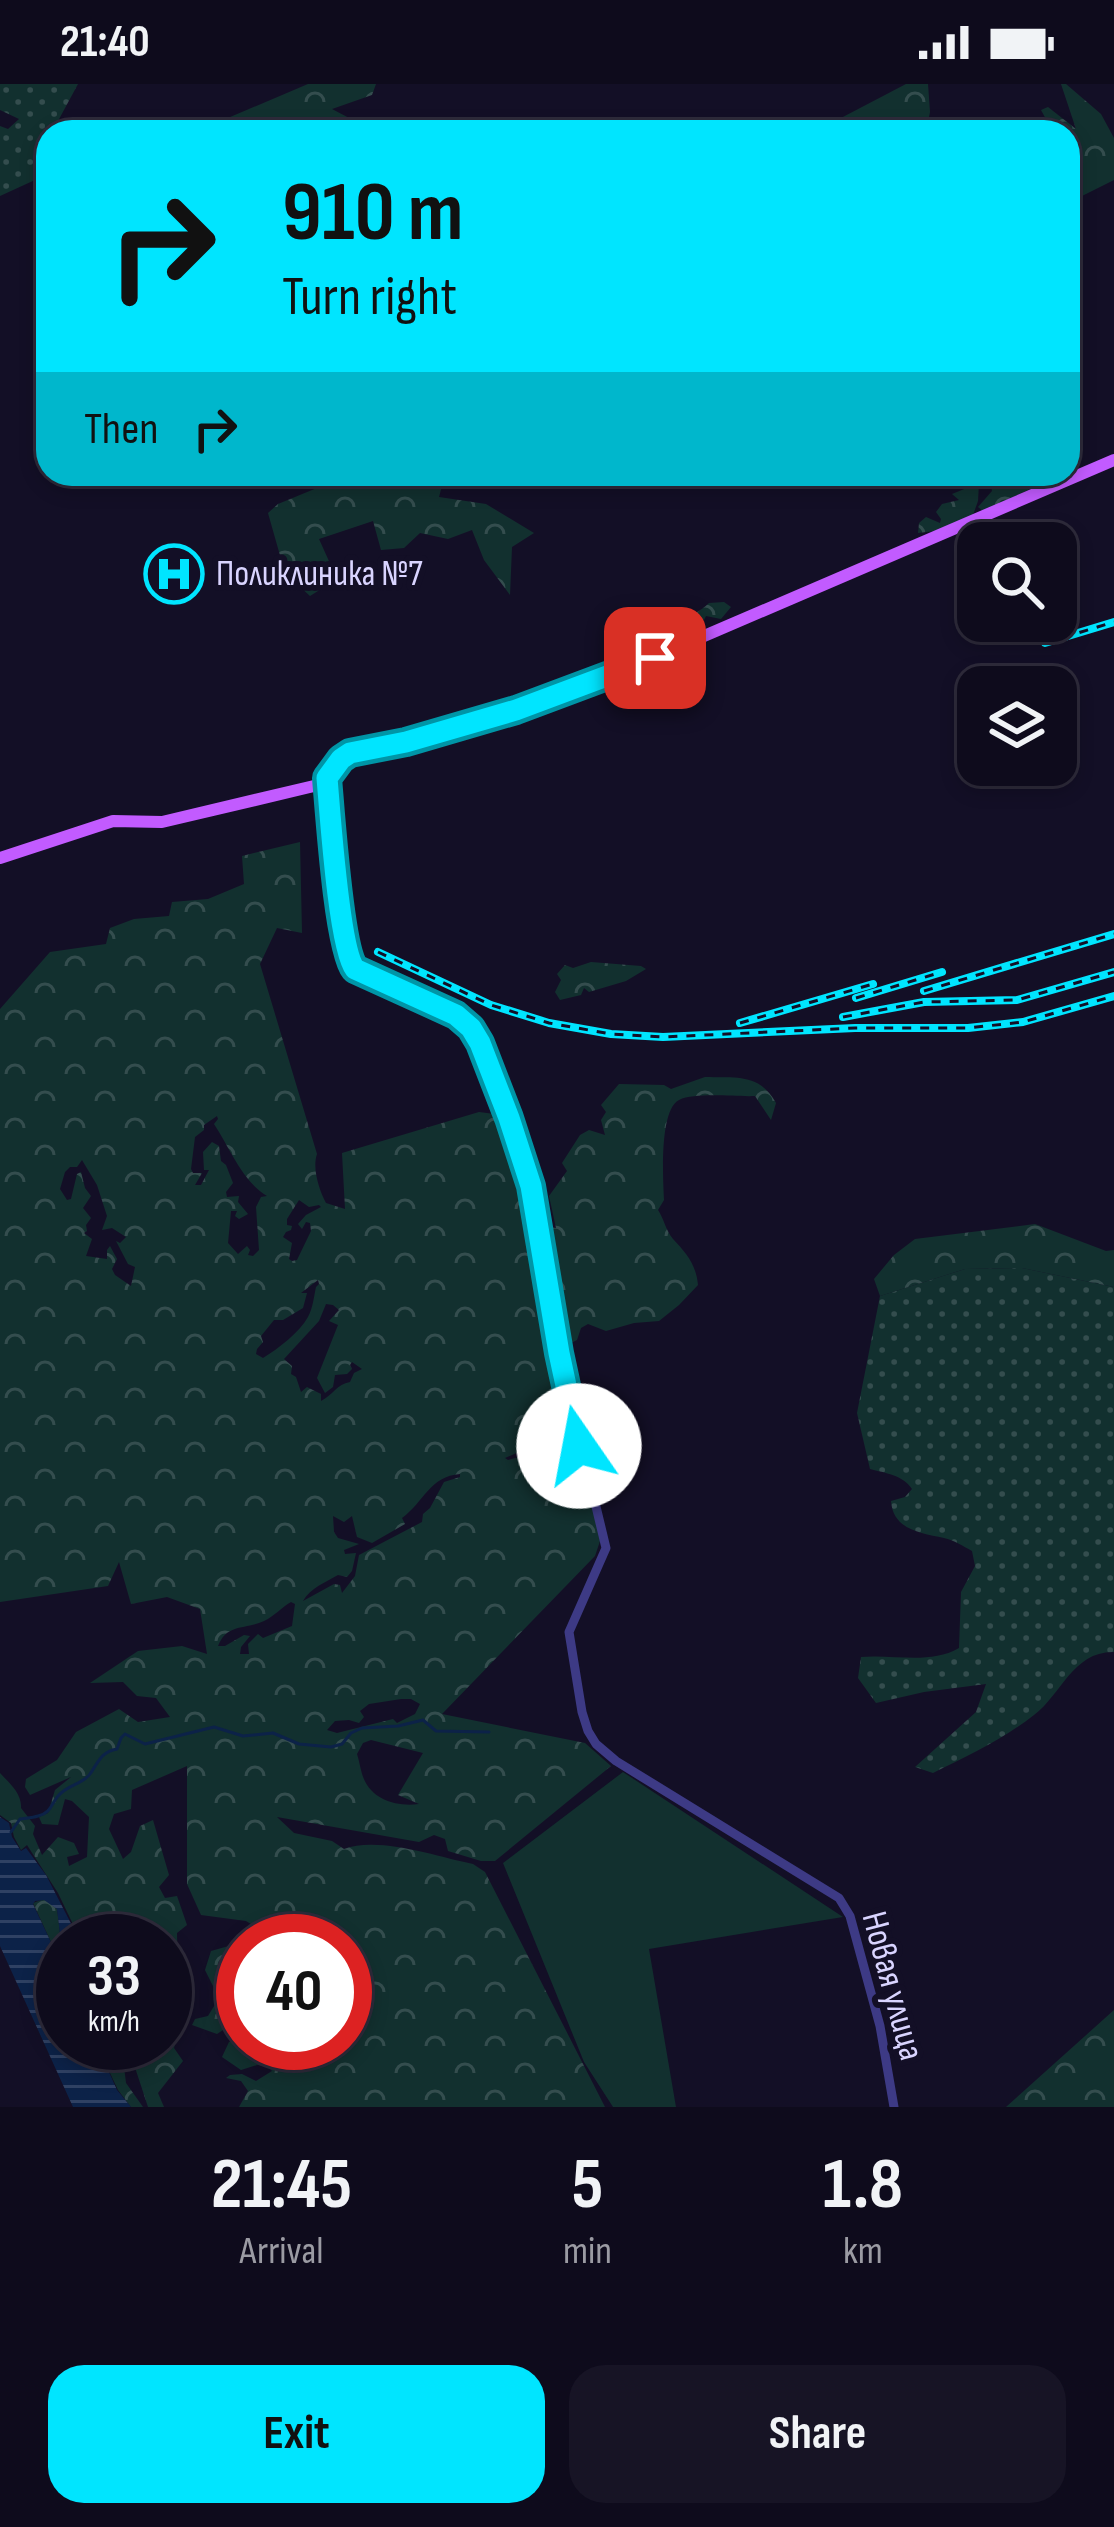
<!DOCTYPE html>
<meta charset="utf-8">
<style>
:root{--surface:#0e0b1c;--page:#171425;--text:#f1f3f6;--muted:#9b9ba3;--line:#2e2b3b;--accent:#00e5ff}
body{margin:0;font-family:"Sofia Sans Condensed",sans-serif;background:var(--page);color:var(--text);height:100vh;display:flex;flex-direction:column;font-size:45px;white-space:nowrap}
*{box-sizing:border-box;margin:0}
p{font-size:39px;color:var(--muted)}
.icon{flex:none;width:66px;height:66px;fill:none;stroke:currentColor;stroke-width:2;stroke-linecap:round;stroke-linejoin:round}
.map{position:relative;height:2023px;overflow:hidden}
.panel{display:flex;flex-direction:column;background:var(--surface);flex:1}
.panel>*{flex:none}
.hud{position:absolute;left:36px;top:36px;width:1044px;height:366px;border-radius:36px;box-shadow:0 6px 18px #0003,0 0 0 3px var(--line);background:#00e5ff;color:#111;overflow:hidden}
.tools{position:absolute;left:957px;top:438px;display:grid;gap:24px}
.tools a{display:grid;place-items:center;width:120px;height:120px;border-radius:24px;background:var(--surface);box-shadow:0 6px 18px #0003,0 0 0 3px var(--line);font-size:60px}
.speed{position:absolute;left:36px;top:1830px;display:flex;gap:24px;font-size:60px;font-weight:700;text-align:center}
.speed>*{display:grid;place-content:center;width:156px;height:156px;border-radius:50%;background:var(--surface);box-shadow:0 6px 18px #0003,0 0 0 3px var(--line);line-height:1}
.speed small{font-size:30px;font-weight:400}
.speed .limit{border:18px solid #d22;background:#fff;color:#111}
.pin{position:absolute;display:grid;place-items:center;width:102px;height:102px;color:#fff;margin:-51px;border-radius:24px;box-shadow:0 6px 18px #0006}
.me{position:absolute;width:132px;margin:-66px;rotate:348deg;stroke-linejoin:round;filter:drop-shadow(0 0 9px #0008)}
.turn{display:flex;align-items:center;gap:42px;height:252px;padding:0 48px;font-size:54px}
.turn .icon{width:156px;height:156px;stroke-width:2.5}
.turn b{display:block;font-size:84px;line-height:102px}
.then{display:flex;align-items:center;height:114px;padding:0 48px;background:#0003;gap:24px;font-size:45px}
.eta{display:flex;justify-content:space-evenly;align-items:center;height:204px;text-align:center}
.eta b{font-size:72px;font-weight:700;line-height:84px}
.primary-button{display:flex;gap:24px;margin-top:auto;padding:24px 48px}
.primary-button a{flex:1;height:138px;border-radius:36px;background:var(--accent);color:#111;font-size:48px;font-weight:700;line-height:138px;text-align:center}
.primary-button a+a{background:var(--page);color:var(--text)}
.status{display:flex;justify-content:space-between;align-items:center;height:84px;padding:0 60px;background:var(--surface);direction:ltr}
.status svg{height:33px;fill:currentColor}
.map>svg:first-child{display:block}
.grass{fill:url(#grass-dots)}
.forest{fill:url(#forest-crowns);fill-rule:evenodd}
.green{fill:#12302f}
.water{fill:url(#water-rules)}
.lines{fill:none;stroke-linecap:round;stroke-linejoin:round}
.stream{stroke:#0c2248;stroke-width:3}
.minor{stroke:#3d3a85;stroke-width:9}
.major{stroke:#c25bff;stroke-width:12}
.rail-casing{stroke:#00e5ff;stroke-width:8}
.rail{stroke:#130f26;stroke-width:3;stroke-dasharray:9;stroke-linecap:butt}
.route-casing{stroke:#0095a6;stroke-width:30}
.route{stroke:#00e5ff;stroke-width:21}
.labels{text-anchor:middle;dominant-baseline:central;stroke-width:12;stroke-linejoin:round;paint-order:stroke}
.poi-label{font-size:36px;fill:#d9d4ff;stroke:#130f26;text-anchor:start}
.street-label{font-size:36px;fill:#d9d4ff;stroke:#130f26}
</style>
<div class="status"><b>21:40</b><svg viewBox="0 0 49 12"><path d="M0 12V9h3v3zM5 12V6h3v6zM10 12V3h3v9zM15 12V0h3v12zM26 1h20v11H26zM47 4h2v5h-2z"/></svg></div>
<div class="map">
<svg width="1114" height="2023" viewBox="0 0 1114 2023">
<defs>
<pattern id="grass-dots" width="8" height="8" patternUnits="userSpaceOnUse" patternTransform="scale(3)"><rect width="8" height="8" fill="#12302f"/><path d="M2 2h.1M6 6h.1" fill="none" stroke="#344d4e" stroke-width="1.8" stroke-linecap="round"/></pattern>
<pattern id="forest-crowns" width="20" height="18" patternUnits="userSpaceOnUse" patternTransform="scale(3)"><rect width="20" height="18" fill="#12302f"/><path d="M2 6a3 3 0 1 1 6 0M12 15a3 3 0 1 1 6 0" fill="none" stroke="#344d4e"/></pattern>
<pattern id="water-rules" width="6" height="5" patternUnits="userSpaceOnUse" patternTransform="scale(3)"><rect width="6" height="5" fill="#0c2248"/><path d="M0 2.5h6" fill="none" stroke="#2f4163"/></pattern>
</defs>
<rect width="100%" height="100%" fill="#130f26"/>
<g class="grass">
<polygon points="0,0 78,0 58,37 63,48 48,48 48,90 0,112 0,42 8,45 19,35 0,26"/>
<path d="M1022,1184L1114,1203V1568C1073,1567 1061,1611 1034,1631C1003,1655 968,1672 933,1689L915,1683L976,1628L986,1600L924,1608L876,1619L858,1594L861,1573C893,1570 930,1581 959,1564L961,1508L975,1482L972,1467C963,1462 954,1456 944,1454C921,1449 893,1446 891,1417L905,1413L912,1405C903,1391 885,1389 870,1385L857,1329L880,1212L965,1185Z"/>
</g>
<g class="forest">
<polygon points="308,0 376,0 372,11 332,25 351,35 340,48 330,48 320,42 319,48 195,48"/>
<polygon points="906,0 928,0 930,28 926,48 833,48 841,34"/>
<polygon points="1061,0 1066,0 1101,30 1114,54 1114,96 1068,119 1068,48 1053,48 1041,26 1048,23 1076,45"/>
<polygon points="351,390 445,390 439,413 486,420 534,449 512,463 510,511 484,476 472,446 448,455 420,449 404,464 381,466 373,437 319,455 337,495 310,512 285,489 268,429 278,420"/>
<polygon points="1002,390 1043,390 1043,399 983,427 978,423 992,407 990,395"/>
<polygon points="979,399 978,417 973,431 935,447 918,449 919,439 926,433 940,439 941,435 936,428 942,420 959,416 952,410"/>
<path d="M724,518L731,523L721,535L706,532L704,536C680,540 670,553 647,560L643,557V555C664,543 692,535 709,519Z"/>
<path d="M300,758L302,849L277,844L260,880L317,1070C312,1084 319,1106 326,1119L345,1125L342,1069L479,1028L502,1031L552,1238L570,1352L564,1358L544,1357L505,1374L508,1376L551,1364L555,1370L579,1366L601,1454L595,1472L442,1630L585,1659L611,1682L495,1777H481L448,1767L445,1755L434,1751L419,1758L277,1733L294,1749L332,1757L344,1765C379,1752 437,1773 473,1780L485,1788L605,2023H239L248,2007L241,1997L226,1994L230,1991L242,1990L256,1997L272,1987L268,1982L257,1981L241,1986L222,1973L229,1958L235,1956L238,1960L345,1959V1857H249L271,1852L246,1837L201,1831L187,1800V1682L132,1706L131,1725L114,1730L109,1745L123,1775L131,1768L140,1742L153,1736L169,1791L159,1803L165,1814L177,1812L187,1841L177,1849L178,1901L170,1912L165,1909V1857H81L58,1809L27,1761L21,1766L14,1753L11,1739L0,1731V1689C9,1699 22,1709 21,1724L35,1742L33,1750L42,1771L58,1753L74,1759L79,1770L67,1773L69,1782L87,1773L89,1733L72,1717L65,1715L58,1741L42,1740L39,1733L48,1729L55,1706L71,1693L30,1711L25,1703L26,1695L57,1676L76,1648L119,1625L138,1638L170,1633L156,1614L137,1612L123,1598L90,1599L138,1567L182,1562L207,1570L200,1525L167,1513L131,1520L119,1478L108,1502L0,1518V925L50,868L106,860L110,844L134,835L169,832L172,818L208,815L244,800L242,772ZM217,1032L218,1035L214,1040C231,1066 242,1097 267,1112L261,1113L256,1123L259,1166L253,1172L248,1171L250,1166L247,1162L238,1170L228,1159L231,1127H237L235,1132L239,1135L248,1130L238,1118L239,1112L227,1113L226,1108L233,1099L226,1081L221,1077L219,1062L212,1058L203,1068L204,1086H209L201,1101H195L202,1089H193L191,1085L195,1053L204,1046V1041ZM82,1076L97,1101L107,1132L102,1146L112,1144L126,1153L120,1159L116,1157L128,1180L135,1183L131,1202L115,1191L112,1185L117,1175L110,1162L107,1166V1175L86,1172L92,1155L84,1149L87,1147L86,1141L91,1134L83,1124L91,1112L85,1104L81,1088L77,1090L71,1115L67,1116L60,1105L65,1088L70,1083H77ZM299,1116L309,1123L319,1121L321,1123L306,1131L298,1140L302,1145L306,1138L310,1139L311,1147L297,1176L292,1177L289,1175L292,1159L283,1153L286,1148L291,1146L292,1142L287,1141V1135ZM318,1196L319,1200L316,1203C314,1212 313,1224 308,1233C299,1249 279,1264 263,1274L256,1270L257,1265L263,1258L261,1252L274,1236H283L303,1224L307,1209H301ZM326,1220L333,1221L339,1226L329,1237L338,1241L317,1294L325,1309L333,1303L335,1291L347,1290L352,1285L350,1281L352,1278L362,1285L354,1289L350,1298C337,1300 333,1311 321,1317V1310L307,1303L301,1308L296,1293L291,1290L292,1282L284,1275L319,1237ZM460,1390V1393L444,1398L430,1424L423,1430L422,1438L359,1471L355,1492L342,1509L340,1501L334,1500L303,1517C310,1504 326,1498 338,1491L347,1493L352,1487L356,1469L345,1470L344,1466L359,1460L338,1454L334,1448L333,1432L344,1438L352,1432L357,1453L372,1459L405,1440L402,1434C424,1418 430,1392 460,1390ZM291,1518L295,1520L292,1542L263,1554L258,1550L248,1560L249,1570H240L241,1563L250,1552L244,1551L225,1562H218C227,1539 244,1546 264,1537C273,1533 282,1523 291,1518ZM401,1615H411L420,1620L415,1630L397,1639L393,1635L337,1649L327,1646L335,1637L349,1636L359,1639L364,1633L360,1627L369,1620ZM371,1656L423,1669L398,1711L419,1720C396,1723 370,1716 362,1690C360,1683 359,1676 357,1670L363,1659Z"/>
<polygon points="591,878 641,882 646,885 626,897 589,908 584,904 581,911 560,916 555,908 561,896 557,890 565,881 573,884"/>
<path d="M705,993C735,994 760,989 776,1019L771,1036L755,1012C737,1013 695,1008 679,1016C659,1026 663,1095 664,1116L658,1126C664,1135 666,1147 673,1155C686,1169 696,1180 698,1201L679,1221L659,1237L634,1239L606,1247L588,1240L581,1244L577,1256L569,1260L560,1224L548,1143L556,1144L549,1112L567,1087L562,1079L580,1051L589,1046L605,1051L601,1036L606,1028L601,1021L619,1000L664,1001L671,1005Z"/>
<polygon points="1035,1140 1106,1167 1114,1166 1114,1203 1022,1184 965,1185 880,1212 874,1195 894,1171 915,1155"/>
<polygon points="44,1815 57,1825 60,1849 70,1857 63,1857 63,1884 33,1819"/>
<polygon points="243,1858 243,1943 229,1942 217,1950 192,1941 195,1935 208,1932 219,1914 205,1886 211,1867"/>
<polygon points="1114,1925 1114,2023 1006,2023 1114,1926"/>
<polygon points="165,1926 176,1928 182,1938 174,1964 183,1977 158,2009 164,2023 148,2023 127,1959 165,1959"/>
<polygon points="96,1959 121,1959 126,1999 143,2023 131,2023 118,2006"/>
</g>
<polygon class="green" points="623,1688 843,1833 649,1865 676,2023 613,2023 584,1978 503,1779"/>
<polygon class="water" points="0,1733 9,1739 12,1753 21,1767 26,1764 46,1791 80,1857 70,1857 60,1850 57,1825 44,1816 35,1817 33,1820 63,1884 63,1959 96,1959 117,2006 131,2023 73,2023 0,1862"/>
<g class="lines">
<path class="stream" d="M11,1748L20,1735C26,1734 32,1734 38,1732C51,1729 51,1720 58,1712C67,1701 83,1700 90,1690C99,1677 101,1668 117,1665L121,1654L125,1650L145,1660L214,1643L243,1652L273,1649L299,1660L331,1663L342,1660L351,1649L362,1644L398,1642L423,1636L436,1647L489,1648"/>
<path class="minor" d="M327,695C330,729 339,864 355,885L456,931L471,944L480,959L509,1034L531,1102L559,1269L606,1464L569,1548L582,1628L588,1647L596,1660L616,1677L839,1814L850,1832L880,1942L894,2023"/>
<polyline class="major" points="0,774 113,737 162,738 314,702 327,695 341,675 350,669 404,658 516,626 625,586 1114,376"/>
<g class="rail-casing">
<g id="rail">
<polyline points="1045,559 1114,538"/>
<polyline points="378,868 491,921 549,939 611,950 663,953 855,944 968,944 1023,938 1114,912"/>
<polyline points="924,907 1114,850"/>
<polyline points="856,914 942,888"/>
<polyline points="843,933 924,918 1017,916 1114,888"/>
<polyline points="740,939 873,900"/>
</g>
</g>
<use href="#rail" class="rail"/>
</g>
<g class="lines">
<g class="route-casing">
<path id="route" d="M579,1362L559,1269L531,1102L509,1034L480,959L471,944L456,931L355,885C339,865 330,728 327,694L341,675L350,669L406,658L516,626L655,574"/>
</g>
<use href="#route" class="route"/>
</g>
<defs>
<g id="hospital-ring" transform="scale(3)"><circle r="9.5" fill="#130f26" stroke="#00e5ff" stroke-width="1.5"/><path d="M-5-5h3v3.5h4V-5h3V5h-3V1.5h-4V5h-3Z" fill="#00e5ff"/></g>
</defs>
<g fill-rule="evenodd">
<use href="#hospital-ring" x="174" y="490"/>
</g>
<g class="labels">
<g class="poi-label">
<text x="216" y="490">Поликлиника №7</text>
</g>
<g class="street-label">
<text transform="translate(892 1902) rotate(75)">Новая улица</text>
</g>
</g>
</svg>
<div class="tools">
<a><svg class="icon" aria-label="search" viewBox="0 0 24 24"><circle cx="10" cy="10" r="6"/><path d="M15 15l6 6"/></svg></a>
<a><svg class="icon" aria-label="layers" viewBox="0 0 24 24"><path d="M12 4l9 5-9 5-9-5zM3 14l9 5 9-5"/></svg></a>
</div>
<div class="speed"><div>33<small>km/h</small></div><div class="limit">40</div></div>
<div class="pin" style="left:655px;top:574px;background:#d93025"><svg class="icon" aria-label="arrive" viewBox="0 0 24 24"><path d="M6 21V4h12l-3 4 3 4H6"/></svg></div>
<svg class="me" style="left:579px;top:1362px" viewBox="-20 -20 40 40"><circle r="19" fill="#fff"/><path d="M0-13L10 11 0 6-10 11z" fill="#00e5ff"/></svg>
<div class="hud">
<div class="turn"><svg class="icon" aria-label="right" viewBox="0 0 24 24"><path d="M7 20v-9h11M14 6l5 5-5 5"/></svg><div><b>910 m</b>Turn right</div></div>
<div class="then">Then<svg class="icon" aria-label="right" viewBox="0 0 24 24"><path d="M7 20v-9h11M14 6l5 5-5 5"/></svg></div>
</div>
</div>
<section class="panel">
<div class="eta">
<div><b>21:45</b><p>Arrival</p></div>
<div><b>5</b><p>min</p></div>
<div><b>1.8</b><p>km</p></div>
</div>
<div class="primary-button"><a>Exit</a><a>Share</a></div>
</section>
